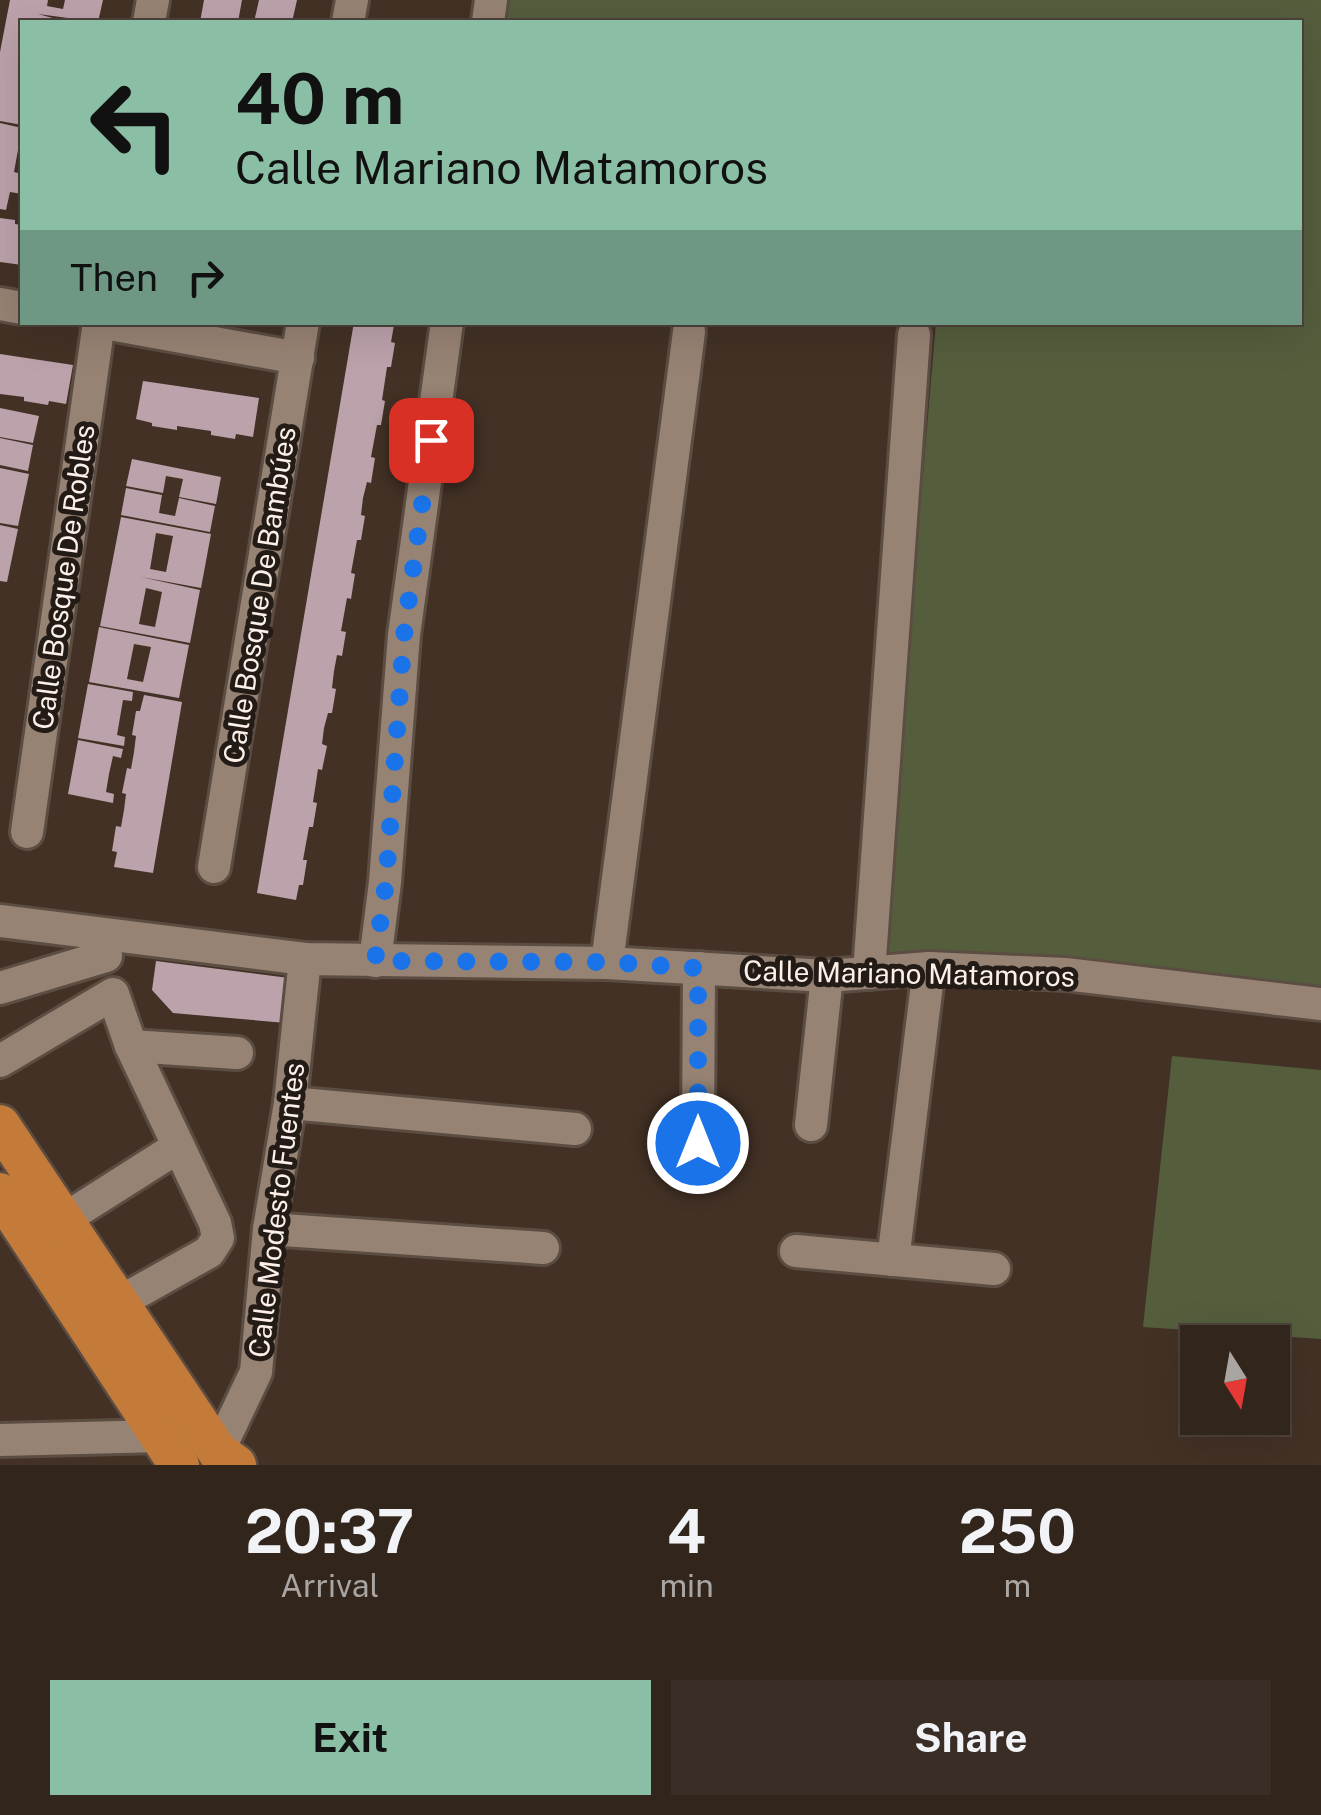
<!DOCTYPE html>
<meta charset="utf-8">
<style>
:root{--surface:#32251c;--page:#3a2d25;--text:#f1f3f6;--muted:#a8a5a3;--line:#4d423b;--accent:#8abfa5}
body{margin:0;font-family:"Public Sans",sans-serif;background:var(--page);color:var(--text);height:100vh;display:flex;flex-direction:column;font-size:38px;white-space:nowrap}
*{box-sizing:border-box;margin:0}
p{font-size:32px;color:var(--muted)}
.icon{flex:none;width:55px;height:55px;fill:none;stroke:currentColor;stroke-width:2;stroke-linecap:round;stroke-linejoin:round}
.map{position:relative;height:1465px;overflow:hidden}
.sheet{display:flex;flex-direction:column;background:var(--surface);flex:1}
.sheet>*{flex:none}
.guide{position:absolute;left:20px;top:20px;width:1282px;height:305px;border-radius:0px;box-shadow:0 10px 40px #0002,0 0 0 2px var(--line);background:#8abfa5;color:#111;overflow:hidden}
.needle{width:65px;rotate:169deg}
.tools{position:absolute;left:1180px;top:1325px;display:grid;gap:20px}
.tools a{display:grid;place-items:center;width:110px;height:110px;border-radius:0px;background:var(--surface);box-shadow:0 10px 40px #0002,0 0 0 2px var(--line);font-size:50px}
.pin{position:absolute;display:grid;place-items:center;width:85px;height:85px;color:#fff;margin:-42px;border-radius:20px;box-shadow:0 5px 15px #0006}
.me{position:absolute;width:110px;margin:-55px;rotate:0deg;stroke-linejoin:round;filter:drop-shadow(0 0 8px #0008)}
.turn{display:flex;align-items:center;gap:35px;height:210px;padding:0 50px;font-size:45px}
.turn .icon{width:130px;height:130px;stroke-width:2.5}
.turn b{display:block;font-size:70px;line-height:85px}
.then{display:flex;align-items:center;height:95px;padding:0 50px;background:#0003;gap:20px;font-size:38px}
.eta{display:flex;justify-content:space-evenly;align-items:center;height:170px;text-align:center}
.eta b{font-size:60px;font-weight:700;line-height:70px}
.button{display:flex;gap:20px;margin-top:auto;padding:20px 50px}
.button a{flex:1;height:115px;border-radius:0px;background:var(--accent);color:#111;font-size:40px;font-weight:700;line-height:115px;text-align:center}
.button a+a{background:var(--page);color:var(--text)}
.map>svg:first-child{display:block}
.green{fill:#545e3d}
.building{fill:#bca2ab;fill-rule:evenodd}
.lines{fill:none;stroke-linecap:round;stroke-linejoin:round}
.minor-casing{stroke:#5c4d42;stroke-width:38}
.major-casing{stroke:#5c4d42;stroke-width:45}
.minor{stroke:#978374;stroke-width:32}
.major{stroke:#c47b3a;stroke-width:40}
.route{stroke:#1a73e8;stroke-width:18;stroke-dasharray:0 32.4}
.labels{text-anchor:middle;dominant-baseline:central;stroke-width:10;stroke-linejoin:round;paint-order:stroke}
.street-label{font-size:28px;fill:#fcf0e8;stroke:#231b16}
</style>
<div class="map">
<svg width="1321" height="1465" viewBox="0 0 1321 1465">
<rect width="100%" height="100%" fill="#433125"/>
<g class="green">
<polygon points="504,0 1321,0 1321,1000 882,951 936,323 1300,322 1300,22 501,22"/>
<polygon points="1172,1056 1321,1070 1321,1339 1143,1327"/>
</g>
<g class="building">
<polygon points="10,0 48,0 47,6 63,9 65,0 103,0 98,22 38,14 67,22 22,22 22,125 0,121 0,52"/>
<polygon points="204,0 242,0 238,22 200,22"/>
<polygon points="259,0 297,0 292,22 254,22"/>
<polygon points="0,123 22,128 14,172 22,174 22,194 10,192 6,210 0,209"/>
<polygon points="0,218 15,220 15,224 22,225 22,265 0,262"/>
<polygon points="354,322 394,325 391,342 395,343 391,367 387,367 382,400 385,401 381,425 377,425 371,457 375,458 371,483 367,482 363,498 361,515 365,516 361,540 357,540 351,573 355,574 351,599 347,598 341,631 346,632 342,656 337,655 334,671 332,688 336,689 332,713 328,713 324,728 322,744 327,746 322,770 318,769 313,802 317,803 313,827 309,827 303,860 307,860 303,885 299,885 296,900 257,893"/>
<polygon points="0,354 73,365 66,404 49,401 48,405 24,401 24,397 0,394"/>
<polygon points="143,381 259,398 253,437 236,434 235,439 211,435 211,431 177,426 177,430 152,426 152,423 136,419"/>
<polygon points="0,408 39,416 33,443 0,437"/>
<polygon points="0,438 33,445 28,471 0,465"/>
<polygon points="132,459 221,477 216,504 179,497 183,479 166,476 163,493 126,486"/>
<polygon points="0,468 29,474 18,526 0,523"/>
<polygon points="126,488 162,495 159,513 175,516 179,498 215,506 210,532 121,515"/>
<path d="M121,517L211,534L201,588L141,577L200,590L190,643L100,626ZM156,533L173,536L166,572L150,569ZM146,588L162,592L155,627L139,624Z"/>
<polygon points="0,525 18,529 7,582 0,581"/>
<path d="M99,627L189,645L179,698L89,682ZM134,644L151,647L143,682L127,679Z"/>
<polygon points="88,684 133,692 132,701 123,700 117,735 125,737 124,746 78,738"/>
<polygon points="144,695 182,702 153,873 114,867 117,852 112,851 116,826 121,827 124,810 126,794 122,793 127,768 131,769 134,752 136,736 132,735 136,711 140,711"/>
<polygon points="78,740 123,749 121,758 113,756 109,774 106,792 114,794 113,803 68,794"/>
<polygon points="156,961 289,978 286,1023 173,1013 152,990"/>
</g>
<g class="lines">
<g class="minor-casing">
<g id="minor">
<polyline points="149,22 153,0"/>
<polyline points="348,22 352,0"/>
<polyline points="488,22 491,0"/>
<polyline points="0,304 22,308"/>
<polyline points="99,322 298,358"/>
<polyline points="27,832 99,322"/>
<polyline points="214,867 303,322"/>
<polyline points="0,921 305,959 607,963 827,976 929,968 1065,974 1321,1004"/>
<polyline points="375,961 385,882 404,635 447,322"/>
<polyline points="607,963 689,332"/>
<polyline points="869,973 914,335"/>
<polyline points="0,988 106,956"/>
<polyline points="131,1046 237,1053"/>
<polyline points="0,1061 113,994 131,1046 215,1223 218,1238 209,1252 118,1303"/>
<polyline points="290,1103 575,1129"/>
<polyline points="811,1125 827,976"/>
<polyline points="698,1143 699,968"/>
<polyline points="63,1220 178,1147"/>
<polyline points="269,1229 543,1248"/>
<polyline points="796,1251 994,1269"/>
<polyline points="893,1260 929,968"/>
<polyline points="0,1440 161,1436"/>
<polyline points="218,1452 256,1372 269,1229 290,1103 305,959"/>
</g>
</g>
<g class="major-casing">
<g id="major">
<polyline points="0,1125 218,1452 236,1465"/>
<polyline points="0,1193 179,1465"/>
</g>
</g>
<use href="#minor" class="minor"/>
<use href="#major" class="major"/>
</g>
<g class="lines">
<polyline class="route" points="431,440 404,635 386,882 375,961 607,962 698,968 698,1143"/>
</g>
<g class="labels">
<g class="street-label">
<text transform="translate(63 577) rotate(-82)">Calle Bosque De Robles</text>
<text transform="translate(259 595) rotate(-81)">Calle Bosque De Bambúes</text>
<text transform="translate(909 973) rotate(1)">Calle Mariano Matamoros</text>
<text transform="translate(276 1210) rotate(-83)">Calle Modesto Fuentes</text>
</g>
</g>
</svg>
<div class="tools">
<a><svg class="needle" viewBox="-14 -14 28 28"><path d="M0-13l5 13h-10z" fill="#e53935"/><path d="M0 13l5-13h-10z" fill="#a8a5a3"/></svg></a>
</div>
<div class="pin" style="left:431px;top:440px;background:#d93025"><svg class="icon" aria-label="arrive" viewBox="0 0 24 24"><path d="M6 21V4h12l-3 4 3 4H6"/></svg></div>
<svg class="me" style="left:698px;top:1143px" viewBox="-20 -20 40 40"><circle r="17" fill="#1a73e8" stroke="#fff" stroke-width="3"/><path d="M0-11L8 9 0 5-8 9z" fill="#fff"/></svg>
<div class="guide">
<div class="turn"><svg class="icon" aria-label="left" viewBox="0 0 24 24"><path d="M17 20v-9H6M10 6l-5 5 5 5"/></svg><div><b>40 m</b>Calle Mariano Matamoros</div></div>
<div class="then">Then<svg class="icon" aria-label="right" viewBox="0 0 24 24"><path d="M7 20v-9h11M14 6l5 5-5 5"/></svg></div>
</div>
</div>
<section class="sheet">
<div class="eta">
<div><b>20:37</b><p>Arrival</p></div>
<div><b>4</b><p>min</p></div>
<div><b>250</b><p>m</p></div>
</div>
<div class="button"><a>Exit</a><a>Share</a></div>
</section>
